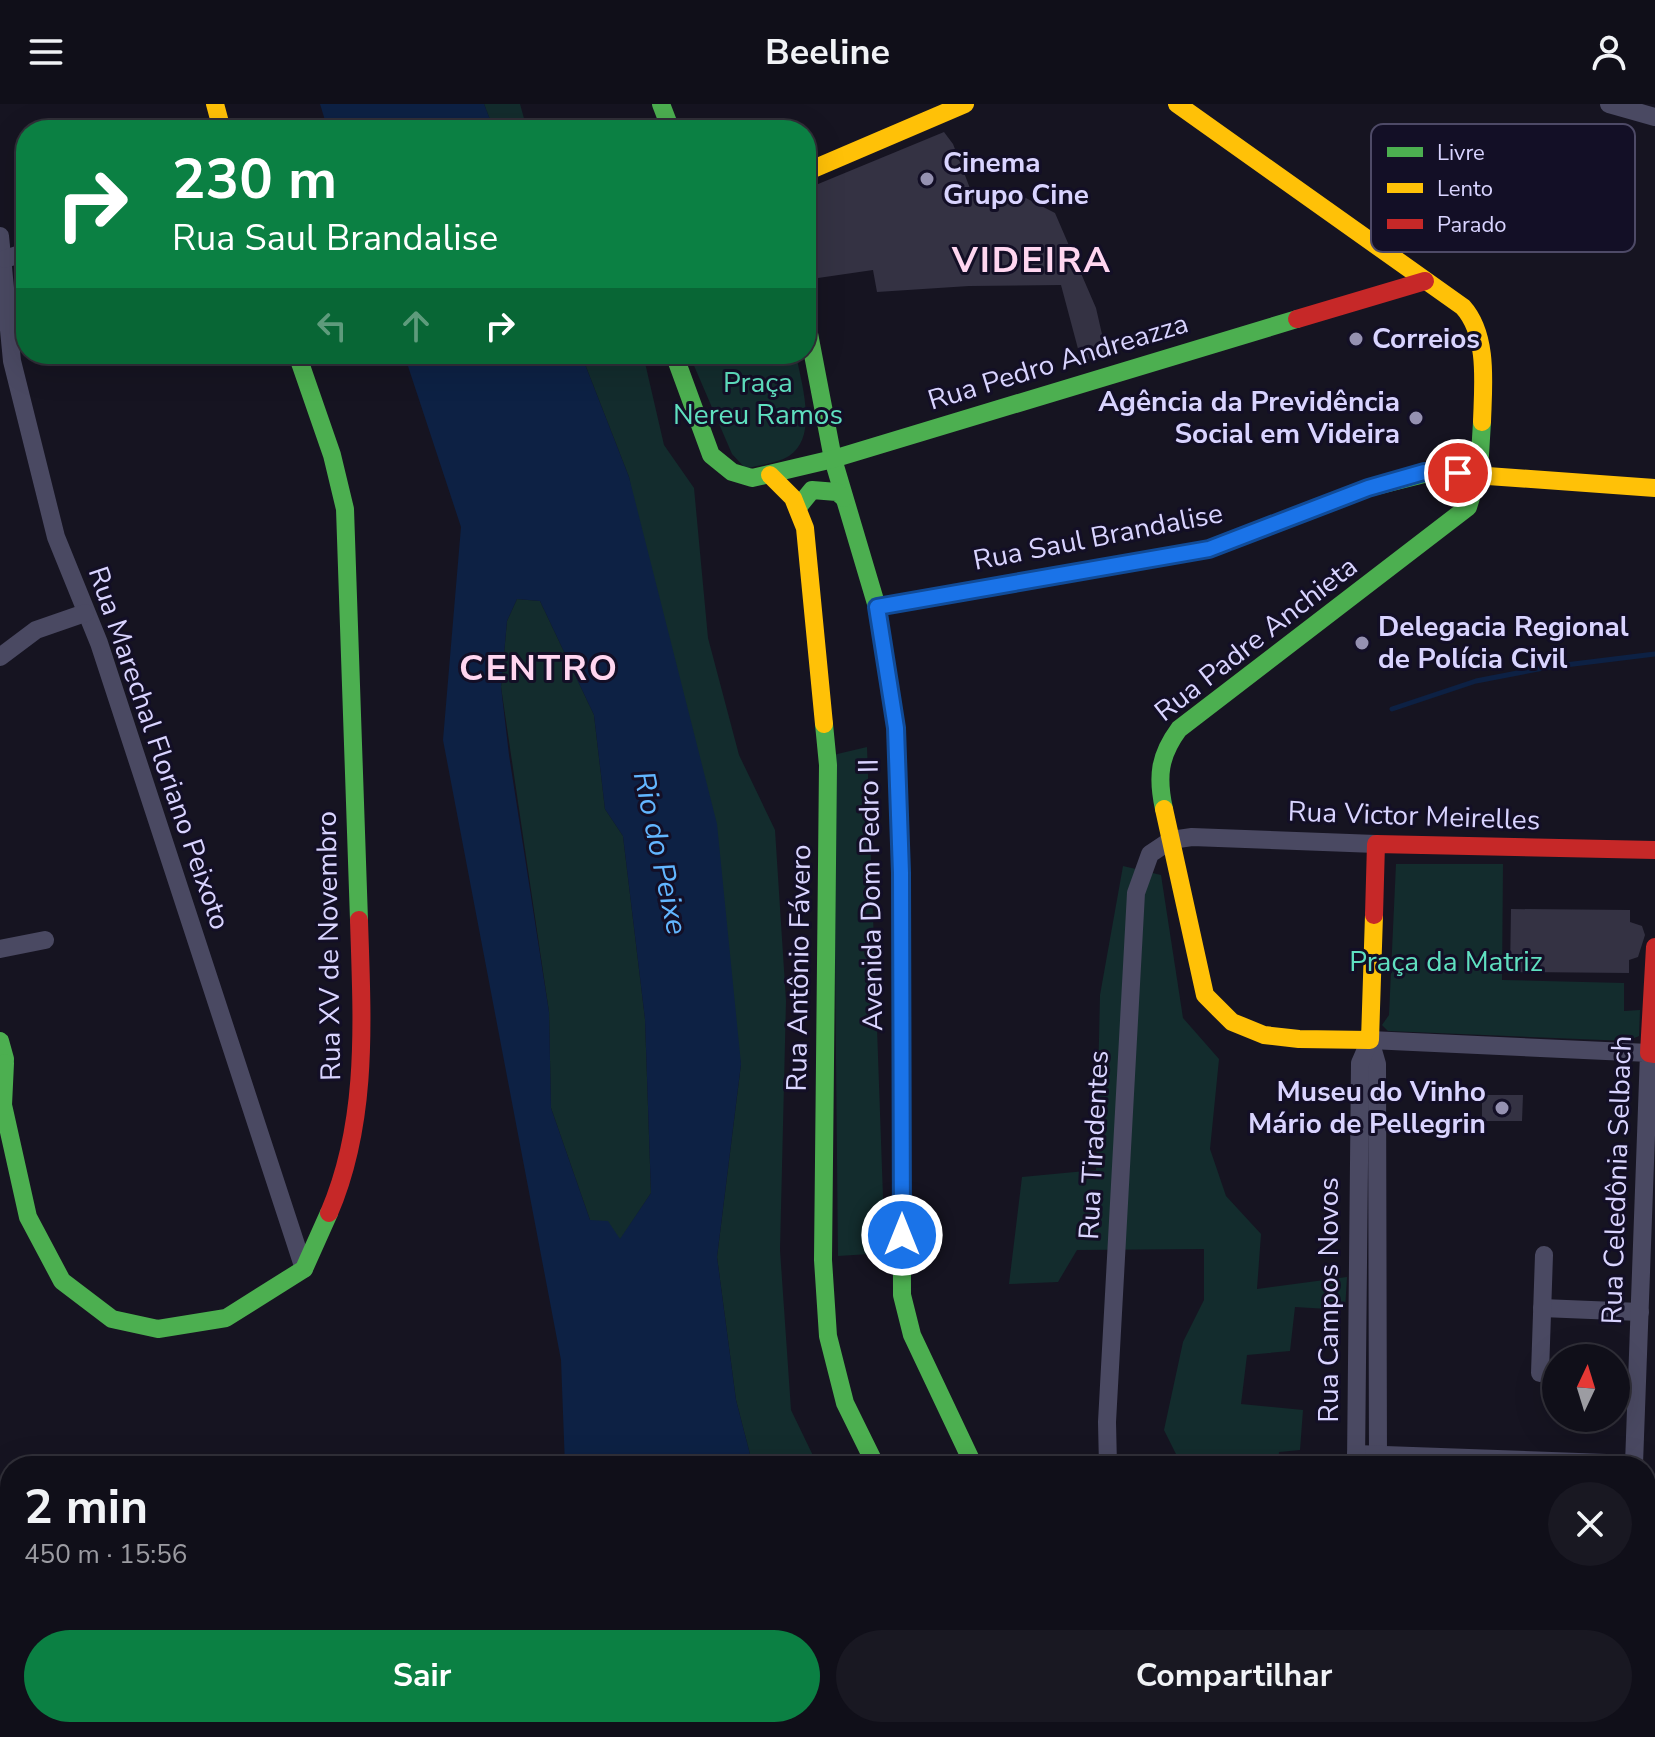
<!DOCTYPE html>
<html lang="pt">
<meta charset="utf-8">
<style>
:root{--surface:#100f19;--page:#191822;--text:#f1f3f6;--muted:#9c9ca2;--line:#302f38;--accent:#0b8043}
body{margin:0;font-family:"Nunito Sans",sans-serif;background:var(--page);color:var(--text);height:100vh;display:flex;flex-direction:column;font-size:30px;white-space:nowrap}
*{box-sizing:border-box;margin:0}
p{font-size:26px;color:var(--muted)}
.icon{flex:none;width:44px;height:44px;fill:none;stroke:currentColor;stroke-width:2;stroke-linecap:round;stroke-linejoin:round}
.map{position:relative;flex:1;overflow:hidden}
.panel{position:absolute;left:0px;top:1352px;width:1656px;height:282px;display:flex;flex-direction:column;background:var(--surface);border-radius:32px 32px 0 0;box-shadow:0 8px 32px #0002,0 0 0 2px var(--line)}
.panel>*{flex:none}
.guide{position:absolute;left:16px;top:16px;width:800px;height:244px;border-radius:32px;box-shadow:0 8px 32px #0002,0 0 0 2px var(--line);background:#0b8043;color:#fff;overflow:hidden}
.needle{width:52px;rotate:4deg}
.tools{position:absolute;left:1542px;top:1240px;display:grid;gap:16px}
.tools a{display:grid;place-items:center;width:88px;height:88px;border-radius:50%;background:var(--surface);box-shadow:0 8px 32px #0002,0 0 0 2px var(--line);font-size:40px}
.pin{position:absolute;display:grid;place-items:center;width:68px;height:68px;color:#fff;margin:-34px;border:4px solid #fff;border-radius:50%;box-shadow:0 2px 8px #0007}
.me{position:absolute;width:88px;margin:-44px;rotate:0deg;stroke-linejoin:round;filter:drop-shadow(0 0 6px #0008)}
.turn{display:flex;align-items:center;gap:28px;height:168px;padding:0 24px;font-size:36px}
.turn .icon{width:104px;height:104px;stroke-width:2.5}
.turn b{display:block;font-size:56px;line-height:68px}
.lanes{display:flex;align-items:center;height:76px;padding:0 24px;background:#0003;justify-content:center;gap:40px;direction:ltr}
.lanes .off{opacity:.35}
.round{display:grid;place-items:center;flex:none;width:84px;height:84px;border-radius:42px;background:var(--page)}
.headline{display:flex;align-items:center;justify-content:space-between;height:136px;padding:0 24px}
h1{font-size:48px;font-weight:700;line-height:60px}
.button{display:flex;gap:16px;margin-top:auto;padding:16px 24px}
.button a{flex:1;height:92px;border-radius:48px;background:var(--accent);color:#fff;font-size:32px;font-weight:700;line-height:92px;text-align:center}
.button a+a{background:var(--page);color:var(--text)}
header{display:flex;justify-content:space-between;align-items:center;height:104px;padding:0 24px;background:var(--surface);font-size:36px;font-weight:700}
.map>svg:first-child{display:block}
.green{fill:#132c2d}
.water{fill:#0d2144;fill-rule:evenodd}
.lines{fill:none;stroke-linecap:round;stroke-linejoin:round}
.stream{stroke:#0d2144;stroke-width:5}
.building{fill:#343243}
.street{stroke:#4a4962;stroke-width:18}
.fast{stroke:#4caf50;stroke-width:18}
.slow{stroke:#ffc107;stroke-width:18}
.jam{stroke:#c62828;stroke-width:18}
.route-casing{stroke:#114b97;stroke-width:20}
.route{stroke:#1a73e8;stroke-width:14}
.poi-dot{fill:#9591b1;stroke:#130f26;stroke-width:3}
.labels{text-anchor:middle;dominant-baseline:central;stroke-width:6;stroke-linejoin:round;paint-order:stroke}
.poi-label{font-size:28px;font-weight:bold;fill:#d9d4ff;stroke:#130f26;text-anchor:start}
.street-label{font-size:28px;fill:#d9d4ff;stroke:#130f26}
.park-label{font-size:28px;fill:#5fe0c0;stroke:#130f26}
.water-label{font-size:30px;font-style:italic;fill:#62b6ff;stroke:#130f26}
.district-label{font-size:36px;font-weight:bold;letter-spacing:2px;fill:#ffd6f0;stroke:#130f26}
.key{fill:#130f26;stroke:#4e4a67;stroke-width:2}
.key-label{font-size:22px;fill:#d9d4ff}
</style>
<header><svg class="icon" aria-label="menu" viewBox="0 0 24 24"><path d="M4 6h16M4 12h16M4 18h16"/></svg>Beeline<svg class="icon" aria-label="person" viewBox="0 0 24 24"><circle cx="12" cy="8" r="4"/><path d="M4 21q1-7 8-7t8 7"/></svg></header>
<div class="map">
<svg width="1655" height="1633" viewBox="0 0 1655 1633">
<rect width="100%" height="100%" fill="#161421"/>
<g class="green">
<polygon points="484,0 520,0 525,18 534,26 494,26"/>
<polygon points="581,250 643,250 664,341 694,384 708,534 739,651 775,726 786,897 780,1146 791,1306 818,1362 753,1362 736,1296 717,1153 741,960 629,373"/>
<path d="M689,250H796C801,279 819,332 789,352C778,359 759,361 746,365L732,350Z"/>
<polygon points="517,495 540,497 594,611 605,705 623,732 645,915 651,1089 620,1136 590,1116 551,1004 549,908 501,583 507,517"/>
<polygon points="867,643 885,1149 838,1152 833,651"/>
<polygon points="1396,760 1503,760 1502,876 1624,879 1624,907 1640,906 1639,932 1627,937 1388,927 1382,921 1389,911"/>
<polygon points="1123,762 1161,771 1183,914 1219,955 1210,1045 1226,1092 1261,1130 1257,1185 1347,1173 1345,1206 1295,1203 1290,1247 1247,1251 1241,1300 1303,1306 1300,1346 1279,1348 1278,1362 1182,1362 1164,1326 1183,1238 1204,1196 1204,1145 1077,1146 1058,1178 1009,1180 1022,1073 1096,1066 1100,891"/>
</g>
<g class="water">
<polygon points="320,0 484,0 494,26 328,26"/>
<path d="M404,250H581L629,373L717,720L741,960L717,1153L736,1296L753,1362H565L561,1256L443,636L461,423ZM517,495L540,497L594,611L605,705L623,732L645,915L651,1089L620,1135L608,1117L590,1116L551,1004L549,908L509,651L501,583L507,517Z"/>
<polygon points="706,1624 789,1624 789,1633 707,1633"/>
</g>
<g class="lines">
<polyline class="stream" points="1392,605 1476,577 1549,563 1655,550"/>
</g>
<g class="building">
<polygon points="944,28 953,40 971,87 989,97 1014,88 1055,109 1096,204 1107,252 1081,256 1061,181 969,182 877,188 873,166 818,174 806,85"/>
<polygon points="1511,805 1630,806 1630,818 1642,822 1645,831 1638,853 1629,856 1629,869 1510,868"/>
<polygon points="1482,991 1523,991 1522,1017 1482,1017"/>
</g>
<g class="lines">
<g class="street">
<polyline points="1609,0 1655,13"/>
<polyline points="0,132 12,257 56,433 99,539 304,1165"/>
<polyline points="5,155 26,148"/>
<polyline points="0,553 36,526 85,509"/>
<polyline points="0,845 45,836"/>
<polyline points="1370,936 1377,960 1378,1360"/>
<polyline points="1542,1204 1640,1208"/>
<polyline points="1540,1269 1544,1151"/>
<polyline points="1356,1350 1634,1360 1649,949 1370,936"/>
<polyline points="1356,1359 1360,959 1370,936"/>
<polyline points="1108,1362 1107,1318 1136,789 1150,750 1171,736 1192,733 1376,740"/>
</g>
<g class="fast">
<polyline points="661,0 671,26"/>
<polyline points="806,214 833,355 877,503 1209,445 1368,384 1432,368"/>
<polyline points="297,250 332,351 345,405 359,816"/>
<polyline points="674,250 711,351 732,368 752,374 833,355 1297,215"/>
<polyline points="799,402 812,386 837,388 844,394"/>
<polyline points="877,503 896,624 901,769 902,1191 912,1231 974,1362"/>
<polyline points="824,620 828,661 823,1156 828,1232 845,1299 876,1362"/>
<path d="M1164,705C1157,673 1159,652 1179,625L1468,403L1479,367L1482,318"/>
<polyline points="0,937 5,955"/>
<polyline points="5,959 3,1001 28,1113 62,1177 112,1215 158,1225 226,1214 304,1165 329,1109"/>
<polyline points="1646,1557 1655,1557"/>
<polyline points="1161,1624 1169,1633"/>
</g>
<g class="slow">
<polyline points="215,0 222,26"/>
<path d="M1177,0L1463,203C1489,232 1483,282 1482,318"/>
<polyline points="806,68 965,0"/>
<polyline points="1432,368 1655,384"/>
<polyline points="770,371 793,394 805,424 824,620"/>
<polyline points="1164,705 1205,891 1232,918 1264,931 1299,935 1370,936 1374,811"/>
<polyline points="1005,1624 1010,1633"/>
</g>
<g class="jam">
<polyline points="1297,215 1425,177"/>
<polyline points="1374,811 1376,740 1655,746"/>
<polyline points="1655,843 1649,949 1655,950"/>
<path d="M329,1109C369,1016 362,915 359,816"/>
</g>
</g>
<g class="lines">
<g class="route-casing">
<polyline id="route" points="902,1131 901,769 896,624 877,503 1209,445 1368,384 1424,368 1458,369"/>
</g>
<use href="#route" class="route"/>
</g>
<g class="poi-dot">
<circle cx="927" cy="75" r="8"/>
<circle cx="1356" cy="235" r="8"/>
<circle cx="1416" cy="314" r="8"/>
<circle cx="1362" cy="539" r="8"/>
<circle cx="1502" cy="1004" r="8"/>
</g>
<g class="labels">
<g class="poi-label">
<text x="943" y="59">Cinema<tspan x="943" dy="32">Grupo Cine</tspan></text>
<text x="1372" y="235">Correios</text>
<text x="1400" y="298" text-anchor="end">Agência da Previdência<tspan x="1400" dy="32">Social em Videira</tspan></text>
<text x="1378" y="523">Delegacia Regional<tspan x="1378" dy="32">de Polícia Civil</tspan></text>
<text x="1486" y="988" text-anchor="end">Museu do Vinho<tspan x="1486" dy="32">Mário de Pellegrin</tspan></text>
</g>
<g class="street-label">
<text transform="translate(1058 258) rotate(-17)">Rua Pedro Andreazza</text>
<text transform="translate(1098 433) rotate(-11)">Rua Saul Brandalise</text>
<text transform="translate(1256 535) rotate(-38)">Rua Padre Anchieta</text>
<text transform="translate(159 644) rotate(71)">Rua Marechal Floriano Peixoto</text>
<text transform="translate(1414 712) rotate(2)">Rua Victor Meirelles</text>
<text transform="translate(871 791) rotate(-91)">Avenida Dom Pedro II</text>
<text transform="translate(329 842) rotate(-91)">Rua XV de Novembro</text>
<text transform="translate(799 864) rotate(-89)">Rua Antônio Fávero</text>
<text transform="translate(1094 1041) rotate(-87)">Rua Tiradentes</text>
<text transform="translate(1617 1076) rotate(-88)">Rua Celedônia Selbach</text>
<text transform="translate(1329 1196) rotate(-90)">Rua Campos Novos</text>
</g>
<g class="park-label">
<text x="758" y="279">Praça<tspan x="758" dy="32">Nereu Ramos</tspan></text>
<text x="1446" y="858">Praça da Matriz</text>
</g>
<g class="water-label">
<text transform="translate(660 749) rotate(78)">Rio do Peixe</text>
</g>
<g class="district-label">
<text x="1032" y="156">VIDEIRA</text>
<text x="539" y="564">CENTRO</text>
</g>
</g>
<rect x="1371" y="20" width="264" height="128" rx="12" class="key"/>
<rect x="1387" y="43" width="36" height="10" fill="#4caf50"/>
<rect x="1387" y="79" width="36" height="10" fill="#ffc107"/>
<rect x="1387" y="115" width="36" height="10" fill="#c62828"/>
<g class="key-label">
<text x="1437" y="56">Livre</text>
<text x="1437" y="92">Lento</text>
<text x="1437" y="128">Parado</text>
</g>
</svg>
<div class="tools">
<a><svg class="needle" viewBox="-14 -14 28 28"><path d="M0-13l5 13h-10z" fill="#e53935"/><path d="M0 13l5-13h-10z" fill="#9c9ca2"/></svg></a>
</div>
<div class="pin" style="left:1458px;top:369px;background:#d93025"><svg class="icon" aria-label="arrive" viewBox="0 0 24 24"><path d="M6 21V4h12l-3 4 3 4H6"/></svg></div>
<svg class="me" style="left:902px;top:1131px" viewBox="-20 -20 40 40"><circle r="17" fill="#1a73e8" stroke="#fff" stroke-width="3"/><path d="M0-11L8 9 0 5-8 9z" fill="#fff"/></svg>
<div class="guide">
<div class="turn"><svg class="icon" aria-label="right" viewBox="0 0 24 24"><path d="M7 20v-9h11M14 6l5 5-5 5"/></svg><div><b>230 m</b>Rua Saul Brandalise</div></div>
<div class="lanes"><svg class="icon off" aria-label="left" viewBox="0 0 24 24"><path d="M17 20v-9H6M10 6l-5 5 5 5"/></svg><svg class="icon off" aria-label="ahead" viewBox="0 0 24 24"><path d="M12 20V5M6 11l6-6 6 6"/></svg><svg class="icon" aria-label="right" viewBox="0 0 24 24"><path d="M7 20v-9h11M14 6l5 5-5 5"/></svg></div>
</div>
<section class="panel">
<div class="headline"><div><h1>2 min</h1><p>450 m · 15:56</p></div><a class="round"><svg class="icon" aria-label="close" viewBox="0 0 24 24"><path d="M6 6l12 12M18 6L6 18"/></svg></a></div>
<div class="button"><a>Sair</a><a>Compartilhar</a></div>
</section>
</div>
